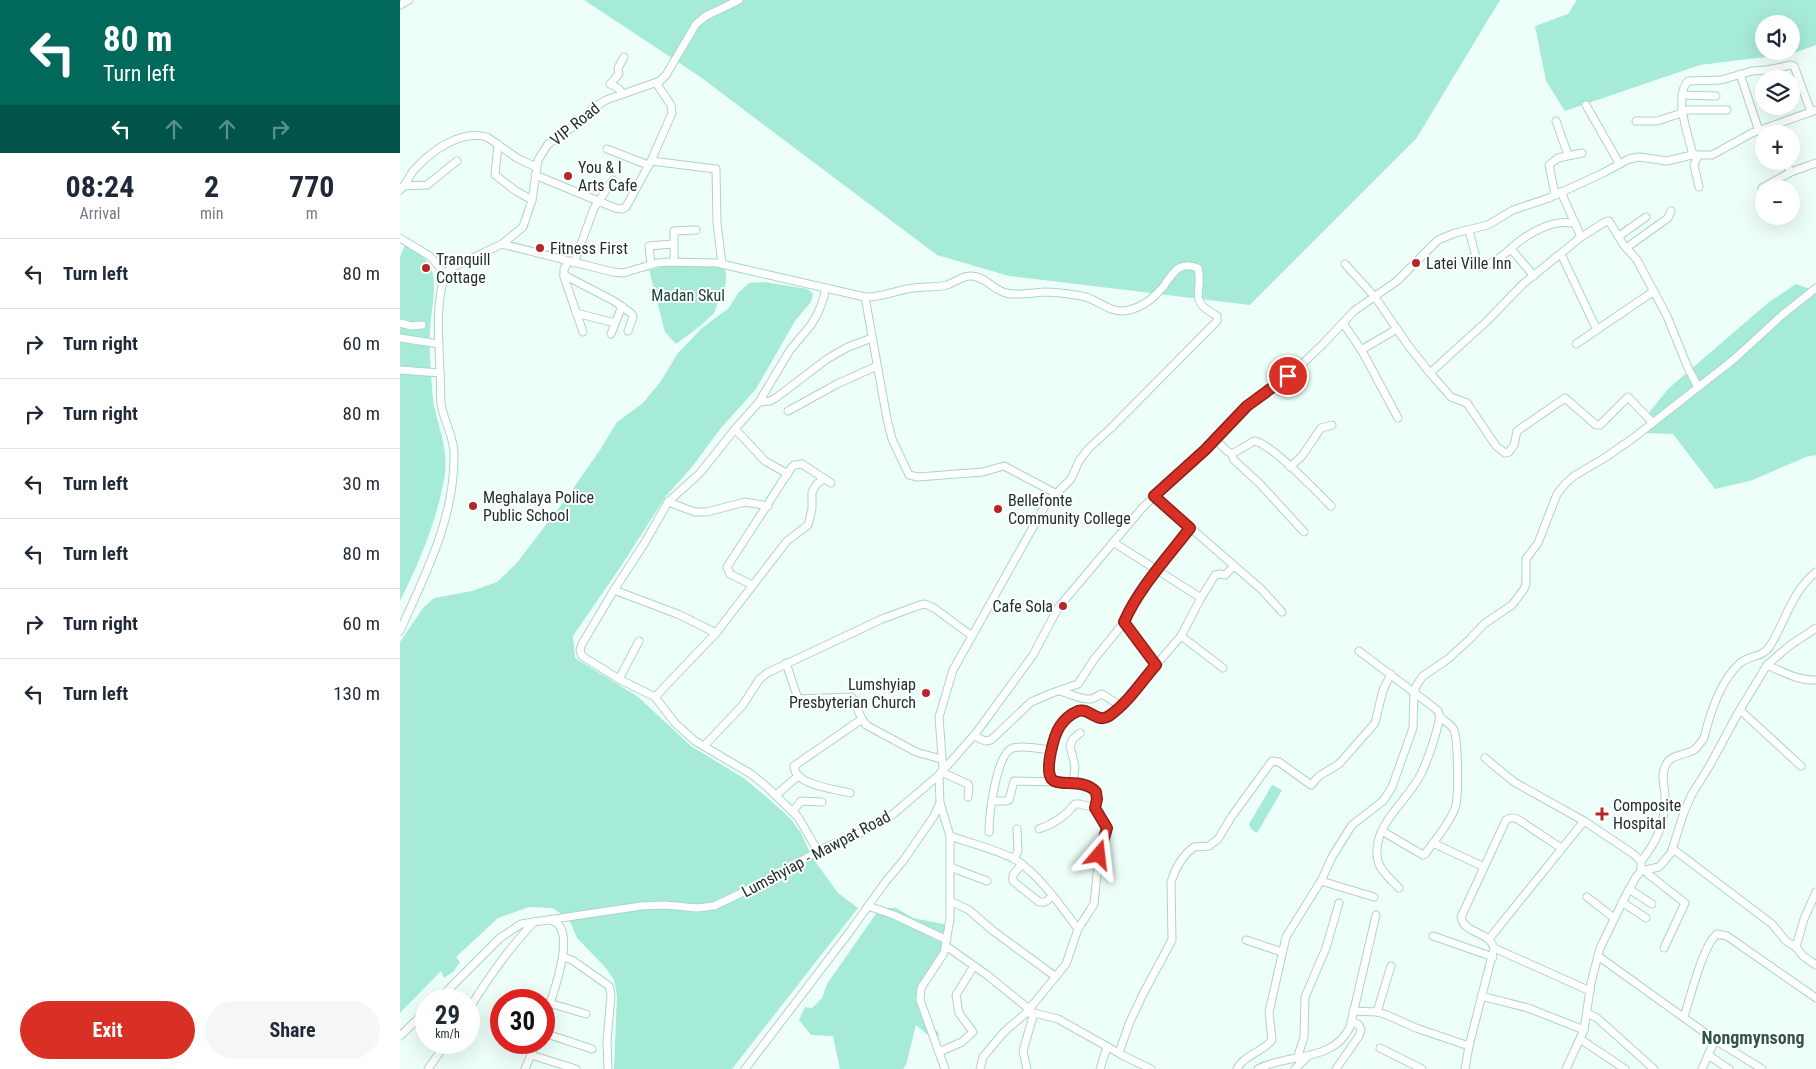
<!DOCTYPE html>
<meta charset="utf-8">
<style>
:root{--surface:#fff;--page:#f6f6f7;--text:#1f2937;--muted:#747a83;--line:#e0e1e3;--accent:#d93025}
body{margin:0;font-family:"Roboto Condensed",sans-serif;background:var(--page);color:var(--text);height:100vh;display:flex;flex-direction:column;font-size:19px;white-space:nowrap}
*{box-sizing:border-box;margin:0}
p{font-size:16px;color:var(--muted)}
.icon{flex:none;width:28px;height:28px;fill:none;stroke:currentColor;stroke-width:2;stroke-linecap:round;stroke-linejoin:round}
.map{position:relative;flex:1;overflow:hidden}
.panel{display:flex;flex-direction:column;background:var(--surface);width:400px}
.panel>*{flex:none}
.banner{background:#00695c;color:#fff;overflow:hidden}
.buttons{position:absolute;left:1355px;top:15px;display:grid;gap:10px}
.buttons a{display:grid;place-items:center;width:45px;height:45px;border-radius:50%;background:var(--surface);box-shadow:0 5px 20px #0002;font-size:25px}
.speed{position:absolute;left:15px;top:989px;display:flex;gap:10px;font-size:25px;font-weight:700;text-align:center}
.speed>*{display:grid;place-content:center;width:65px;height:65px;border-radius:50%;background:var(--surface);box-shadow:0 5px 20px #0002;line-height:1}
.speed small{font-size:12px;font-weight:400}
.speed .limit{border:8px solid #d22;background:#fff;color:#111}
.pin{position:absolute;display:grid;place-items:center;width:42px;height:42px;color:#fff;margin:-21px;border:2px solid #fff;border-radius:50%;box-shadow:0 1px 5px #0007}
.me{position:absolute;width:55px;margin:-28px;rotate:17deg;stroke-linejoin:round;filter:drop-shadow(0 0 4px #0008)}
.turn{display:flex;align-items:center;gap:18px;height:105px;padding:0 20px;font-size:22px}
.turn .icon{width:65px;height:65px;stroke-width:2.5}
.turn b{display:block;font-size:35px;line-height:42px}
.lanes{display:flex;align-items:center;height:48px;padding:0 20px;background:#0003;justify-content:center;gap:25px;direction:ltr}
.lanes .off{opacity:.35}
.eta{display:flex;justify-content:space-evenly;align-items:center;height:85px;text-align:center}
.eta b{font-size:30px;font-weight:700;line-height:35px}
.cta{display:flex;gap:10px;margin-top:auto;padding:10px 20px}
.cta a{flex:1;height:58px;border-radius:30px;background:var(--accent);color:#fff;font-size:20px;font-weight:700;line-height:58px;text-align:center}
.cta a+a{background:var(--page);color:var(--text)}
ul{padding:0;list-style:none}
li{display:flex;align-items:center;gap:15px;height:70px;padding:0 20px;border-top:1px solid var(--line)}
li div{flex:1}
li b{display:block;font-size:19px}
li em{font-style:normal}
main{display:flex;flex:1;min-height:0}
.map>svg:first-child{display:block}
.green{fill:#a6ebd8;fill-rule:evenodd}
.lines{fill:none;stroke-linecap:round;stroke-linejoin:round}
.minor-casing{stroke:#abd5c9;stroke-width:9}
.minor{stroke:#fff;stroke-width:7}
.route-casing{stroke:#8d1f18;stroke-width:12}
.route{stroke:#d93025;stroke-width:9}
.poi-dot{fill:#b62628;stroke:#fff;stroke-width:2}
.labels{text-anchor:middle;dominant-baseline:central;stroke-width:4;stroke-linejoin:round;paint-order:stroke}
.street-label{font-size:16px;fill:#20302c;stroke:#fff}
.poi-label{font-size:16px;fill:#20302c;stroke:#fff;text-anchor:start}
.park-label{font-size:16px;fill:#194239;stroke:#fff}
.neighbourhood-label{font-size:18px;font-weight:bold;fill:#30574d;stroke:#fff}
</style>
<main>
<section class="panel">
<div class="banner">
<div class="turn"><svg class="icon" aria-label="left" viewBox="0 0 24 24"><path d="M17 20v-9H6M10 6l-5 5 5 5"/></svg><div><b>80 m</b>Turn left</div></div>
<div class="lanes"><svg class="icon" aria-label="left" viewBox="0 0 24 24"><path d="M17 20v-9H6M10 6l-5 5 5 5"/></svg><svg class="icon off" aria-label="ahead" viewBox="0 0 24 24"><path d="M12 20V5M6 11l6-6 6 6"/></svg><svg class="icon off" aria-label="ahead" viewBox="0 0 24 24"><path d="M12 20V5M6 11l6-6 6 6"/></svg><svg class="icon off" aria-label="right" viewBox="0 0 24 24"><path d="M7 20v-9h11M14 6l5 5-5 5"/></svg></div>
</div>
<div class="eta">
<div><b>08:24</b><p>Arrival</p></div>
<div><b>2</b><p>min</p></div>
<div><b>770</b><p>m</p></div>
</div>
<ul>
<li><svg class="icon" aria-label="left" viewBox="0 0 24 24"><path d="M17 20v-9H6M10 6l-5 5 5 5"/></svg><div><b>Turn left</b></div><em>80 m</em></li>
<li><svg class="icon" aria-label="right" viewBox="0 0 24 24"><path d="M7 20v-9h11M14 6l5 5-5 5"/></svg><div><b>Turn right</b></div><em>60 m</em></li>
<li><svg class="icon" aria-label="right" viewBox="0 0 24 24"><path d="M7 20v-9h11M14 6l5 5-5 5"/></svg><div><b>Turn right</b></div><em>80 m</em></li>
<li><svg class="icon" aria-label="left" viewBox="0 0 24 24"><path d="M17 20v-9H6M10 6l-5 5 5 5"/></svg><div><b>Turn left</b></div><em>30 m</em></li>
<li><svg class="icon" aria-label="left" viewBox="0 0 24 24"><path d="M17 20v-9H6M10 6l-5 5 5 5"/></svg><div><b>Turn left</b></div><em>80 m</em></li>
<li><svg class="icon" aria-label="right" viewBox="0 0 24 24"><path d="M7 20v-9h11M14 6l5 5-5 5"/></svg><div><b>Turn right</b></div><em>60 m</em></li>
<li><svg class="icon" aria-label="left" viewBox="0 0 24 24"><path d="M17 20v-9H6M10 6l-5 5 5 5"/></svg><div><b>Turn left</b></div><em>130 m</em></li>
</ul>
<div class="cta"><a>Exit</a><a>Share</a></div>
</section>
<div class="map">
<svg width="1416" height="1069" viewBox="0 0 1416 1069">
<rect width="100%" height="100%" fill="#eefffa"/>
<g class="green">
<polygon points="184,0 1100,0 1016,139 850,305 609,276 537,255 299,76"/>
<path d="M1177,0H1416V45L1391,54L1300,65L1165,111L1146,81L1135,26L1168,14ZM1364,24H1391V51H1364Z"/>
<path d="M5,245C13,251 30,259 32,270C37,289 31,311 30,330C29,344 30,359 31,372C32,384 32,398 35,410C41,434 49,455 44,480C36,523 19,563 0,601V257Z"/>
<path d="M286,264L325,268C328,281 325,290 318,302C316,305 316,310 314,313C306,322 287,336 276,344L265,332L249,270L265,266Z"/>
<polygon points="364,282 408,289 413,294 411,302 395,321 356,389 321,428 292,467 266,496 223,563 173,636 175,658 237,696 291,746 345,779 370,800 390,818 401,833 412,857 438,893 458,908 332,1069 214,1069 217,996 214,980 205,967 177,938 169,919 152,908 129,907 98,918 56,957 60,962 53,972 44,978 41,971 0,1013 0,642 23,608 34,598 72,591 97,582 116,564 165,500 200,450 217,422 243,403 261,381 278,353 302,328 329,308 338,293 349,283"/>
<polygon points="1396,284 1416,291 1416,455 1406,457 1350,481 1315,489 1273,434 1246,433 1250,411 1269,388 1369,302"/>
<polygon points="872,785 882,790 857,833 851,829 849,824"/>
<path d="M480,908H496L513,918L553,926C546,955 514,983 526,1014C528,1021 535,1028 539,1034L537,1043L516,1025L506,1065L503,1069H440L433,1036L411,1035L399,1020L405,1007L412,1008L422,998L427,984Z"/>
</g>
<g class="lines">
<g class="minor-casing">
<g id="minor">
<polyline points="0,5 9,0"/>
<polyline points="1340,74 1359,131"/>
<polyline points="223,94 218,88 210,84 219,74 218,68 224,57"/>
<polyline points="1282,95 1316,96"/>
<polyline points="1186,105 1219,163"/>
<polyline points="1282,110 1327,110"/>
<polyline points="1156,121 1168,155"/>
<polyline points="1236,121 1257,121 1282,113"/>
<polyline points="98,144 95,175 116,191 132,200"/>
<polyline points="207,149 248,165"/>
<path d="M1293,155C1289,137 1273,97 1288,81L1321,80L1352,71L1367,70L1391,65L1394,66L1411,112"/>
<polyline points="1298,155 1294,165 1299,187"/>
<polyline points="251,161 316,169 317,223 322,264"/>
<polyline points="1384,161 1391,172"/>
<polyline points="135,175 215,208 222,209 226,207 251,161 272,113 271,105 256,83"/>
<polyline points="1374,182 1378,189"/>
<polyline points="4,186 27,185 57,161"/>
<polyline points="1362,188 1391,172 1416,163"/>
<path d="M0,190C6,185 9,177 13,171C31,151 59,130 87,137L117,158L136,167"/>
<polyline points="1161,192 1181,237"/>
<polyline points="1155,194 1149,165 1158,158 1182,153"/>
<path d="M1069,230L1078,265L1080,267C1097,263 1105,253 1117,243C1133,231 1155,218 1176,224"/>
<polyline points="1219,236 1246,217"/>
<polyline points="0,238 31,257 45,274"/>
<path d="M102,244L213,272L223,273L257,263L270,262L317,263L465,297C482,298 496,290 513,288C524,286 536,288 547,285C556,282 563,275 572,276C586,277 593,290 606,293C618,296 631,293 644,292C657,292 670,294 682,296C697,299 708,312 724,311C739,309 753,299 763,287C773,274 778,260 798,268C804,294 786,299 817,316V321L710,429L689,448L679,461L671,479L646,504L553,670L539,717L543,770"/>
<polyline points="1226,248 1268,218 1271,211"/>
<polyline points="1111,249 1134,276"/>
<polyline points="1161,254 1197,330"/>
<polyline points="169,261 164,269 164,277 183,332"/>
<polyline points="274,262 274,231 296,230"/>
<polyline points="174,263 194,208 213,180"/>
<polyline points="945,264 975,297 1010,348 1030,373 1051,397 1067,403 1096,446 1105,453 1109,452 1114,445 1117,431 1165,398 1196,425 1200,425 1228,397 1253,423"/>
<polyline points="251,265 249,246 273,244"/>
<polyline points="45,274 51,268 102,244 123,227 132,200 138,160 148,144 180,122 192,109 206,100 260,81 266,75 296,24 306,16 339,0"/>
<polyline points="164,275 214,301 232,314 233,317 228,331"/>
<polyline points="465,297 487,419 492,439 509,475 518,477 583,472 604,466 657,494"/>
<polyline points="176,313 215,323"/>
<polyline points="0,323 11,326 22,325"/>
<polyline points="943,323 962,351 998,418"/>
<polyline points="211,334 222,306"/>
<polyline points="0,338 39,344"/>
<polyline points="1176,344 1254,291"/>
<polyline points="961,350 997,329"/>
<polyline points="0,370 40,373"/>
<polyline points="1030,373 1087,321 1123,284 1181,237 1205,222 1209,221 1223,244 1237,260 1267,316 1288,368 1298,387"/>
<polyline points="359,402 370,401 377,397 427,359 448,347 472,338"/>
<polyline points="388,411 437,384 477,366"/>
<polyline points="335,429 365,461 388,474"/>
<path d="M815,439L827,451L832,454L854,441C871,443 917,492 931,506"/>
<polyline points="832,454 833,459 860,484 904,532"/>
<polyline points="890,467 902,456 921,428 932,425"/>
<polyline points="754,496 861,589 882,612"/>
<polyline points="268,502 295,512 307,512 345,502 368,506"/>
<polyline points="713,542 801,598"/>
<polyline points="352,585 330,574 327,567 391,468 394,465 402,464 431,483"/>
<polyline points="214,590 280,615 316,633"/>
<polyline points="724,622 756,665"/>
<path d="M0,631C25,575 55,518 54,454C54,436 43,420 41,403C40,393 41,382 40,372C39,339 35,306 45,274"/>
<polyline points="781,636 823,668"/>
<path d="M959,651L1032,706L1038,711L1040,717C1036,735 1029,756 1022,772C1009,801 970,825 978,861C980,871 992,880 999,888"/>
<polyline points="386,663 398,699 452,697 462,719 466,725 516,752 541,759"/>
<path d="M1367,665C1383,672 1399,681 1416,680"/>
<polyline points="219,679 239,641"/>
<path d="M660,691C669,693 681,700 690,699C695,699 697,695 702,694L721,706"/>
<polyline points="255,697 316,633 387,541 408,525 412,509 412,492 416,485 424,478"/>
<polyline points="1340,710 1401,766"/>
<polyline points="574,736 585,741 591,740 631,702 652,693 678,684 695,658 723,624 728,612 757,570 790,528"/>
<polyline points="304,746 342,706 359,680 367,673 482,619 520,605 525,604 534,608 572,636"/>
<polyline points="1085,758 1114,782 1184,821 1232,853 1241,861 1241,871"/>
<polyline points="541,772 568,784 569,787 568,797"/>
<polyline points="673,783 675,766 670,746 673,739 680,733"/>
<path d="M450,793C435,789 394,785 394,766L462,719"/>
<polyline points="376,795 398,776"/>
<polyline points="592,801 606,801 609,800 614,781 656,782"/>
<polyline points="540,803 550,836 550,919 544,953 521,988 520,1000 545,1069"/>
<polyline points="393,811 401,801 422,802"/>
<path d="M639,829C654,824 665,817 675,804H680L695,808"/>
<path d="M982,831L1023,855L1025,854C1034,842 1051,821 1055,808C1059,799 1058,739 1054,730C1051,724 1044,721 1040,717"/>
<path d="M589,832C589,816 596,753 613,748C624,745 640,749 652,750"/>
<path d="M550,836C569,843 599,850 616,860C639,875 661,906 678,929"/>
<polyline points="1033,843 1084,867"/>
<polyline points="1273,849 1372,924 1386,941 1396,947"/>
<polyline points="418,851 398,817 367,787 351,774 295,741 275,723 255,697 219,679 182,656 180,650 182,644 214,590 244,544 268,502 300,473 335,429 359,402 390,350 411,325 418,313 424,297 425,288"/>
<polyline points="614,859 618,851 617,829"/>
<path d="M1241,861C1258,841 1266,820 1265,794C1264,784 1261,776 1265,767C1269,754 1284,756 1294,750C1298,747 1301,742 1304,738C1310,713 1321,680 1340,663C1349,655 1363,658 1370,646C1386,620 1391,593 1416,572"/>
<polyline points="622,864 613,875 613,881 639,902 645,902 653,896"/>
<polyline points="550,867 587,881"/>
<polyline points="1245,870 1248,874 1285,903 1264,948"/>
<polyline points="921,881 974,897"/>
<polyline points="1229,889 1252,904"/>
<polyline points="1416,892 1404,919 1396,947 1403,956 1416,965"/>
<polyline points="1187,897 1214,918"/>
<polyline points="550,901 569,910 592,930 656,977"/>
<polyline points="1222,902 1246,918"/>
<polyline points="468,906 494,915 547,940"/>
<polyline points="1033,936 1093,957"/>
<polyline points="1089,939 1184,821"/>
<polyline points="846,940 882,952"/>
<polyline points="546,946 587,975 629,1009"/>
<polyline points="1094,948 1190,991"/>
<polyline points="1198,956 1315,1040 1362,1069"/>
<polyline points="163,957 172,960 209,986 211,995 207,1041 208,1069"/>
<polyline points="1081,996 1128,1008 1184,1030"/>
<polyline points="38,1000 100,938 121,924 241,906 265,905 297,908 314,906 354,887 426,847 467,830 492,815 539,775 576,733 633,655 658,608 743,507 805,450 847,406 897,369 924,343 954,311 997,281 1038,240 1055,233 1088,225 1113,210 1149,198 1203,173 1229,159 1239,157 1267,161 1292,155 1312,155 1352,133 1416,110"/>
<polyline points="149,1003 186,1014"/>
<path d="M69,1009C88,978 108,949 134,922"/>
<polyline points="953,1011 977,1012 987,1015 1016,1028 1069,1046"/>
<polyline points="977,1012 991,966"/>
<path d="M626,1013L666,964L678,929L694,904L699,855L707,828C705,821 700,818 696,812C692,805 700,797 695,790C684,776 659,789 651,778C645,770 654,735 660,726C664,720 674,711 681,710C689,710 696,717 703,719L708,717L721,706L781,636L801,598L815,575L820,574L825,575L834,566"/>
<polyline points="1187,1013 1197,1018 1254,1069"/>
<path d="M1284,1017C1290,998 1303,945 1317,934L1327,936L1416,998"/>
<path d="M144,1021C150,1002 181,926 150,920"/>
<polyline points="144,1033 192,1049"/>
<polyline points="0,1036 26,1011"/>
<polyline points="1180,1039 1225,1069"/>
<polyline points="980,1048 1022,1069"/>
<polyline points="539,1052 562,1042 573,1032 559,1013 556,995 574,966"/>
<path d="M719,1053L729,1024L743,994L772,940L771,882C775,869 783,855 794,847L809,846L818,839L832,816L872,761L879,762L911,785L919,776L939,764L975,723L983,690L991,674"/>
<polyline points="131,1055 176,1069"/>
<polyline points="1308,1055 1329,1069"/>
<polyline points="897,1059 904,1037 905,997 926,948 939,903"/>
<polyline points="28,1069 47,1042"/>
<polyline points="125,1069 136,1042"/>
<polyline points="345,1069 451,930 486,881 503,861 534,816 540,803 539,775"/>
<polyline points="580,1069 583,1057 604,1032 626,1013 634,1013 658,1019 724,1056 751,1069"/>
<polyline points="627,1069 623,1051 634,1013"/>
<polyline points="700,1069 707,1047"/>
<path d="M837,1069C844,1055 863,1052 872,1040L869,1012L886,937L922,879L932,857L952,825L983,801L992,787L1013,728L1014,693L1016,686L1023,676L1048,659L1070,639L1084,624L1112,605L1124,589L1126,584V559L1138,543L1157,494L1165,484L1174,476L1206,457L1232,439L1333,360L1381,316L1416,288"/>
<path d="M858,1069C887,1053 933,1063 950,1027L976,915"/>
<polyline points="895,1069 907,1057"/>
<polyline points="936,1069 959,1036 961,1030 959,1025 951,1021"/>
<path d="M1065,1069L1069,1046L1094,948C1089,931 1064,934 1061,917L1106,820C1111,817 1114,817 1119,820L1161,848"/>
<polyline points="1166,1069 1184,1030 1191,983 1200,948 1226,895 1236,877 1241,871 1259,867 1271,853 1284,812 1292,794 1310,765 1338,713 1367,665 1389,646 1416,628"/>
<polyline points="1302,1069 1315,1040"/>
</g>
</g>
<use href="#minor" class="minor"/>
</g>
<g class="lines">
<g class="route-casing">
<path id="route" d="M699,855L707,828L695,808L697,799L696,792C684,777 656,788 651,778C645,768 654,735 660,726C664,720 671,714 678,711C689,707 697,724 709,716C728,703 741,682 756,665L724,622C739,588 767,558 790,528L754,496L805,450L847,406L888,376"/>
</g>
<use href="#route" class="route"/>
</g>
<g class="poi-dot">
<circle cx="168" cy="176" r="5"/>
<circle cx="140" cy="248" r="5"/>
<circle cx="1016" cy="263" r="5"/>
<circle cx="26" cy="268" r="5"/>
<circle cx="73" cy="506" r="5"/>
<circle cx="598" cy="509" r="5"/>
<circle cx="663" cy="606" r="5"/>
<circle cx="526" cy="693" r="5"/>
<path d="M1199.5 806.5h5v5h5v5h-5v5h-5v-5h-5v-5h5z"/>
</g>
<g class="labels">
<g class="street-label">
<text transform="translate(175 124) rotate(-39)">VIP Road</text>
<text transform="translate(416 854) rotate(-28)">Lumshyiap - Mawpat Road</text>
</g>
<g class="poi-label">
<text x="178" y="167">You &amp; I<tspan x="178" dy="18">Arts Cafe</tspan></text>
<text x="150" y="248">Fitness First</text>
<text x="36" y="259">Tranquill<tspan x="36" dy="18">Cottage</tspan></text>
<text x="1026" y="263">Latei Ville Inn</text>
<text x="83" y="497">Meghalaya Police<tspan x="83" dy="18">Public School</tspan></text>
<text x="608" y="500">Bellefonte<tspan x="608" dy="18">Community College</tspan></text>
<text x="653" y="606" text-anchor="end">Cafe Sola</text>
<text x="516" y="684" text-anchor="end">Lumshyiap<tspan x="516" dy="18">Presbyterian Church</tspan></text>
<text x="1213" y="805">Composite<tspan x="1213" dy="18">Hospital</tspan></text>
</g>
<g class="park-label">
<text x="288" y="295">Madan Skul</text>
</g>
<g class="neighbourhood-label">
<text x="1353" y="1037">Nongmynsong</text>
</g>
</g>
</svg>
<div class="buttons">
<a><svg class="icon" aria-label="sound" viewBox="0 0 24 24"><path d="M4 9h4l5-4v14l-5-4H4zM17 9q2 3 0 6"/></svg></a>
<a><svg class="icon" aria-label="layers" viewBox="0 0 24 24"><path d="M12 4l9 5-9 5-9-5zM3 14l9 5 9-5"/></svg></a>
<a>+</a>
<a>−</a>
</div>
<div class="speed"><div>29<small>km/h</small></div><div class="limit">30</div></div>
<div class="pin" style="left:888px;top:376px;background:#d93025"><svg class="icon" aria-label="arrive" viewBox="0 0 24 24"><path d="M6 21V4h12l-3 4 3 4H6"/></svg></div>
<svg class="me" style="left:699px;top:855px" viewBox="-20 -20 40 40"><path d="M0-17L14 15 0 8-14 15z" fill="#d93025" stroke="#fff" stroke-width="4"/></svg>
</div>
</main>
